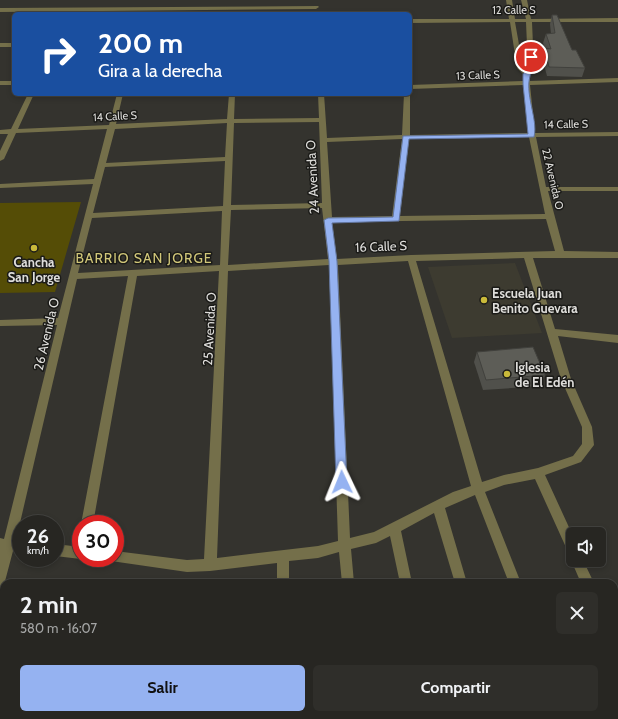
<!DOCTYPE html>
<html lang="es">
<meta charset="utf-8">
<style>
:root{--surface:#272622;--page:#2f2e2a;--text:#f1f3f6;--muted:#a4a5a5;--line:#434340;--accent:#95b2f1}
body{margin:0;font-family:Cabin,sans-serif;background:var(--page);color:var(--text);height:100vh;display:flex;flex-direction:column;font-size:15px;white-space:nowrap}
*{box-sizing:border-box;margin:0}
p{font-size:13px;color:var(--muted)}
.icon{flex:none;width:22px;height:22px;fill:none;stroke:currentColor;stroke-width:2;stroke-linecap:round;stroke-linejoin:round}
.map{position:relative;flex:1;overflow:hidden}
.details{position:absolute;left:0px;top:579px;width:618px;height:140px;display:flex;flex-direction:column;background:var(--surface);border-radius:12px 12px 0 0;box-shadow:0 2px 6px #0003,0 0 0 1px var(--line)}
.details>*{flex:none}
.hud{position:absolute;left:12px;top:12px;width:400px;height:84px;border-radius:6px;box-shadow:0 2px 6px #0003,0 0 0 1px var(--line);background:#1a4fa0;color:#fff;overflow:hidden}
.controls{position:absolute;left:566px;top:527px;display:grid;gap:8px}
.controls a{display:grid;place-items:center;width:40px;height:40px;border-radius:6px;background:var(--surface);box-shadow:0 2px 6px #0003,0 0 0 1px var(--line);font-size:20px}
.speed{position:absolute;left:12px;top:515px;display:flex;gap:8px;font-size:20px;font-weight:700;text-align:center}
.speed>*{display:grid;place-content:center;width:52px;height:52px;border-radius:50%;background:var(--surface);box-shadow:0 2px 6px #0003,0 0 0 1px var(--line);line-height:1}
.speed small{font-size:10px;font-weight:400}
.speed .limit{border:6px solid #d22;background:#fff;color:#111}
.pin{position:absolute;display:grid;place-items:center;width:34px;height:34px;color:#fff;margin:-17px;border:2px solid #fff;border-radius:50%;box-shadow:0 1px 4px #0007}
.me{position:absolute;width:44px;margin:-22px;rotate:358deg;stroke-linejoin:round;filter:drop-shadow(0 0 3px #0008)}
.turn{display:flex;align-items:center;gap:14px;height:84px;padding:0 20px;font-size:18px}
.turn .icon{width:52px;height:52px;stroke-width:2.5}
.turn b{display:block;font-size:28px;line-height:34px}
.round{display:grid;place-items:center;flex:none;width:42px;height:42px;border-radius:6px;background:var(--page)}
.head{display:flex;align-items:center;justify-content:space-between;height:68px;padding:0 20px}
h1{font-size:24px;font-weight:700;line-height:30px}
.button{display:flex;gap:8px;margin-top:auto;padding:8px 20px}
.button a{flex:1;height:46px;border-radius:6px;background:var(--accent);color:#111;font-size:16px;font-weight:700;line-height:46px;text-align:center}
.button a+a{background:var(--page);color:var(--text)}
.map>svg:first-child{display:block}
.built{fill:#3d3b30}
.green{fill:#554d06}
.lines{fill:none;stroke-linecap:round;stroke-linejoin:round}
.minor{fill:#746f4a;fill-rule:evenodd}
.wall{fill:#50504b}
.building{fill:#5d5d57;stroke:#41413d}
.route{fill:#95b2f1;stroke:#61749d}
.poi-dot{fill:#caba3a;stroke:#1b1b18;stroke-width:1.5}
.labels{text-anchor:middle;dominant-baseline:central;stroke-width:3;stroke-linejoin:round;paint-order:stroke}
.far-street-label{font-size:11px;fill:#deddda;stroke:#1b1b18}
.street-label{font-size:13px;fill:#deddda;stroke:#1b1b18}
.poi-label{font-size:13px;font-weight:bold;fill:#deddda;stroke:#1b1b18;text-anchor:start}
.neighbourhood-label{font-size:14px;letter-spacing:1px;fill:#d1c779;stroke:#1b1b18}
</style>
<div class="map">
<svg width="618" height="719" viewBox="0 0 618 719">
<rect width="100%" height="100%" fill="#34332e"/>
<polygon class="built" points="515,263 542,333 452,338 428,267"/>
<g class="green">
<polygon points="81,202 55,292 0,293 0,203"/>
<polygon points="113,715 271,715 271,719 112,719"/>
</g>
<g class="lines">
<g class="minor">
<path d="M506,0H512L515,19H526L521,0H527L531,19L618,18V22H532L534,68L529,74L530,81L618,78V82L530,85L535,133L618,132V136L536,137L546,187H618V191H548L564,251L618,252V258H533L555,329L618,335V343L558,336L571,379L592,427L594,445L581,462L545,475L573,536V560H583L594,583H581L571,560L573,556L569,554L535,479L504,485L485,492L521,583H509L475,495L445,508L467,583H455L434,513L401,531L412,583H400L390,536L376,543L351,549L354,583H342L339,552L318,558L289,561V583H277V563L210,571L187,572L111,561L109,558H115V551L187,560L204,559L219,271L137,276L93,524H81L128,276L77,279L16,540H21V552L13,551L4,585L0,586V538L4,539L57,325L0,326V320L58,318L93,184L0,188V184L94,179L107,129L16,133L4,159L0,161V151L8,134H0V130L11,129L28,94H34L18,129L109,125L117,94H123L116,124L227,119L229,94H235L234,119L319,118L318,94H324L327,138L402,135L404,94H410V135L528,133L523,85L410,89V85L523,81V74L517,68L510,22L410,23V19H509ZM515,22H526L528,68L526,70L523,67ZM319,122L322,203L231,205L234,123ZM227,123L225,157L106,163L115,129ZM529,137L545,214L400,216L409,139ZM402,139L392,216L332,217L327,142ZM225,161L223,206L93,213L105,167ZM322,208L328,259L228,265L231,210ZM222,211L220,265L78,273L92,218ZM546,219L555,251L411,255L337,259L332,222ZM524,258L561,379L582,427V444L573,456L538,468L504,475L482,482L416,261ZM408,261L471,486L453,492L374,532L350,538L338,265ZM329,265L338,541L318,546L217,558L228,271Z"/>
<polygon points="318,6 319,7 316,9 0,12 0,8"/>
<rect x="0" y="43" width="14" height="4"/>
<rect x="0" y="81" width="14" height="4"/>
<polygon points="55,544 81,547 81,558 83,558 81,559 55,556"/>
<polygon points="614,634 618,636 618,657 614,655"/>
<rect x="0" y="658" width="4" height="14"/>
<rect x="275" y="715" width="14" height="4"/>
<polygon points="353,715 367,715 368,719 354,719"/>
<polygon points="425,715 439,715 440,719 426,719"/>
<polygon points="492,715 506,715 507,719 493,719"/>
</g>
</g>
<g class="wall">
<polygon points="552,15 572,50 585,68 582,77 547,76 542,57 544,48 545,49 543,43 546,34 551,34 550,24"/>
<polygon points="477,352 545,375 541,386 483,390 474,362"/>
</g>
<g class="building">
<polygon points="552,15 557,15 572,50 576,50 585,68 549,67 544,48 551,49 546,34 555,33"/>
<polygon points="533,347 545,375 486,380 477,352"/>
</g>
<path class="route" d="M529,56L533,57L534,68C520,87 539,117 534,137L409,139L399,221L332,223L337,261L347,482L345,486L342,487L338,486L336,482L329,261L324,220L328,218L393,217L403,136L528,134L523,84V74L528,68Z"/>
<g class="poi-dot">
<circle cx="34" cy="248" r="4"/>
<circle cx="484" cy="300" r="4"/>
<circle cx="507" cy="374" r="4"/>
</g>
<g class="labels">
<g class="far-street-label">
<text x="514" y="10">12 Calle S</text>
<text transform="translate(478 75) rotate(-2)">13 Calle S</text>
<text transform="translate(115 116) rotate(-3)">14 Calle S</text>
<text transform="translate(566 124) rotate(-1)">14 Calle S</text>
<text transform="translate(553 179) rotate(77)">22 Avenida O</text>
</g>
<g class="street-label">
<text transform="translate(312 177) rotate(-93)">24 Avenida O</text>
<text transform="translate(381 246) rotate(-2)">16 Calle S</text>
<text transform="translate(209 329) rotate(-87)">25 Avenida O</text>
<text transform="translate(46 334) rotate(-77)">26 Avenida O</text>
</g>
<g class="poi-label">
<text x="34" y="262" text-anchor="middle">Cancha<tspan x="34" dy="15">San Jorge</tspan></text>
<text x="492" y="293">Escuela Juan<tspan x="492" dy="15">Benito Guevara</tspan></text>
<text x="515" y="367">Iglesia<tspan x="515" dy="15">de El Edén</tspan></text>
</g>
<g class="neighbourhood-label">
<text x="144" y="258">BARRIO SAN JORGE</text>
</g>
</g>
</svg>
<div class="controls">
<a><svg class="icon" aria-label="sound" viewBox="0 0 24 24"><path d="M4 9h4l5-4v14l-5-4H4zM17 9q2 3 0 6"/></svg></a>
</div>
<div class="speed"><div>26<small>km/h</small></div><div class="limit">30</div></div>
<div class="pin" style="left:531px;top:57px;background:#d93025"><svg class="icon" aria-label="arrive" viewBox="0 0 24 24"><path d="M6 21V4h12l-3 4 3 4H6"/></svg></div>
<svg class="me" style="left:342px;top:482px" viewBox="-20 -20 40 40"><path d="M0-17L14 15 0 8-14 15z" fill="#95b2f1" stroke="#fff" stroke-width="4"/></svg>
<div class="hud">
<div class="turn"><svg class="icon" aria-label="right" viewBox="0 0 24 24"><path d="M7 20v-9h11M14 6l5 5-5 5"/></svg><div><b>200 m</b>Gira a la derecha</div></div>
</div>
<section class="details">
<div class="head"><div><h1>2 min</h1><p>580 m · 16:07</p></div><a class="round"><svg class="icon" aria-label="close" viewBox="0 0 24 24"><path d="M6 6l12 12M18 6L6 18"/></svg></a></div>
<div class="button"><a>Salir</a><a>Compartir</a></div>
</section>
</div>
